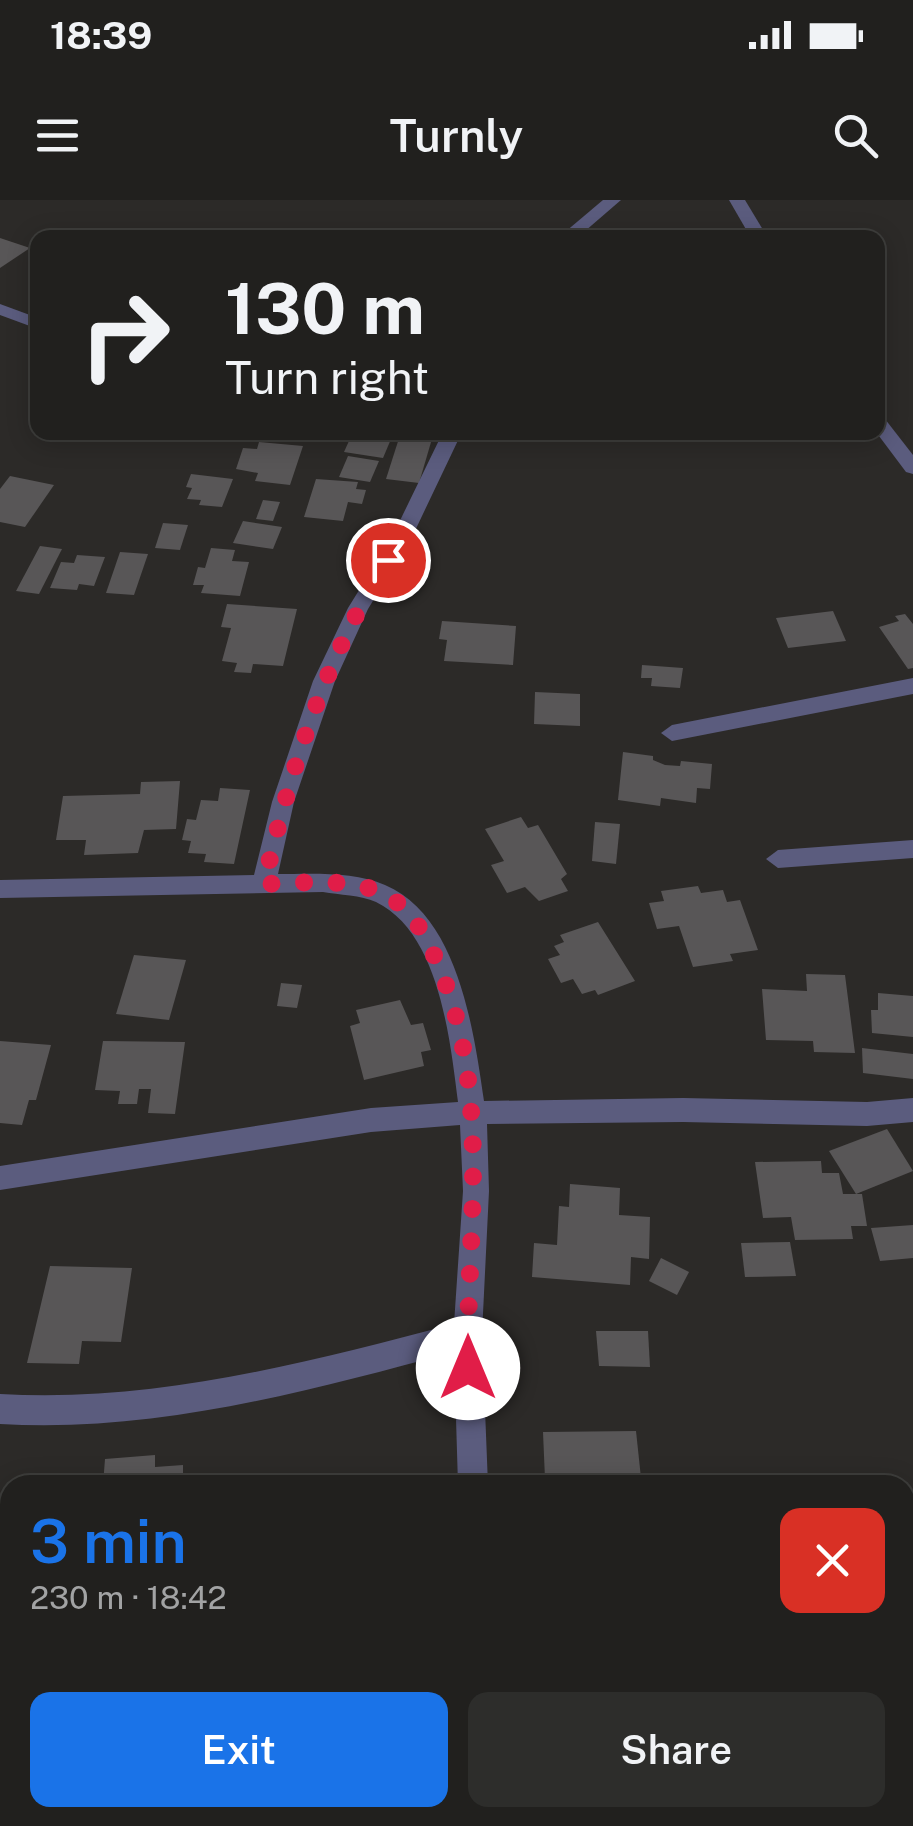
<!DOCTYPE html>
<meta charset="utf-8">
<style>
:root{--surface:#21201e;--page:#2d2d2b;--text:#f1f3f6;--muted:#a2a3a4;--line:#3e3e3c;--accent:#1a73e8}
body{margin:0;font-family:"Public Sans",sans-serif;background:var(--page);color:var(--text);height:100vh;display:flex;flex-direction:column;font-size:38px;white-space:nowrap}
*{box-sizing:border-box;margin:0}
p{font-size:32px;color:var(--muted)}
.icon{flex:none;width:55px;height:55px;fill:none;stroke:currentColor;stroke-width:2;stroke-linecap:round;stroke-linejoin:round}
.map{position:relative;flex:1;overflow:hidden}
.drawer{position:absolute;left:0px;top:1275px;width:915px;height:352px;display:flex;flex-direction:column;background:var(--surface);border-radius:30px 30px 0 0;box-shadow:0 5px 25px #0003,0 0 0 2px var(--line)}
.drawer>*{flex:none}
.hud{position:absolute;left:30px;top:30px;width:855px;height:210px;border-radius:20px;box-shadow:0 5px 25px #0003,0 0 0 2px var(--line);background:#21201e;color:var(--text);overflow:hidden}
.pin{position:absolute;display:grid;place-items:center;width:85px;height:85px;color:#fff;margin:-42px;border:5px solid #fff;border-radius:50%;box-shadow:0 2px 10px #0007}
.me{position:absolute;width:110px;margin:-55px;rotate:0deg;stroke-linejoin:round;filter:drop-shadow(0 0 8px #0008)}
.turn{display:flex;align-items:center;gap:35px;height:210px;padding:0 30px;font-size:45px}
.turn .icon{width:130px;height:130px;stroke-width:2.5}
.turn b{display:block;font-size:70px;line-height:85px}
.round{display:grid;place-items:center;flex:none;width:105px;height:105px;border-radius:20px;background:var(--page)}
.headline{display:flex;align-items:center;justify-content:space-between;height:170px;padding:0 30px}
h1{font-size:60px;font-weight:600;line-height:75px;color:var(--accent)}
.action{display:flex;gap:20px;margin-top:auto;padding:20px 30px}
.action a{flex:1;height:115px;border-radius:20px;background:var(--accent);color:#fff;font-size:40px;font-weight:600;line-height:115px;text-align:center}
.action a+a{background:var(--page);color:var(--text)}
.status{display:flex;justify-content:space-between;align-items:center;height:70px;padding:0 50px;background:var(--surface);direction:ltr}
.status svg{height:28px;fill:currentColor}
header{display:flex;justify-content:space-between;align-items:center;height:130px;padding:0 30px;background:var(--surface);font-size:45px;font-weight:600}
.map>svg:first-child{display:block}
.building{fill:#585657}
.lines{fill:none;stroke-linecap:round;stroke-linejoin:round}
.minor{fill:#5b5c7e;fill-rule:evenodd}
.route{stroke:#e11d48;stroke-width:18;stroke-dasharray:0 32.4}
</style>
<div class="status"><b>18:39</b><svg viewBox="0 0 49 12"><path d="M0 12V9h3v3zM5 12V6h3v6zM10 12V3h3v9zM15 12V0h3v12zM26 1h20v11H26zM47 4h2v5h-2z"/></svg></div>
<header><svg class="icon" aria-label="menu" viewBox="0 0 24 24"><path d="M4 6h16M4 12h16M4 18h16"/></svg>Turnly<svg class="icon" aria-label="search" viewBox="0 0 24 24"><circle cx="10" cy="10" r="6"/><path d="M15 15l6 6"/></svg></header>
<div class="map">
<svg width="913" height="1626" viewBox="0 0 913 1626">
<rect width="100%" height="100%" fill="#2c2a28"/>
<g class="building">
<polygon points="0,38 30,48 0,68"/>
<polygon points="353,232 394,232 383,258 344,252"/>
<polygon points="401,232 434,232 419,283 386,279"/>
<polygon points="259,242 303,246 290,285 255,281 258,273 236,269 243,248 257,249"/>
<polygon points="348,256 379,261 370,282 339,277"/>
<polygon points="191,274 233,279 222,307 199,305 201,300 187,299 192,288 186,287"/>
<polygon points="10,276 54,285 25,327 0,322 0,289"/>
<polygon points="316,279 358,282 356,289 366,290 362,304 348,302 343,321 304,317"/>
<polygon points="263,300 280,302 273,321 256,319"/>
<polygon points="243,321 282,327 273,349 233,343"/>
<polygon points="163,323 188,325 180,350 155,348"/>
<polygon points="40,346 62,349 39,394 16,391"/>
<polygon points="211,348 235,350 232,361 249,362 240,396 201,393 204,385 193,385 198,367 205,368"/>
<polygon points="120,352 148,354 134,395 106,393"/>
<polygon points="77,355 105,357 94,386 79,384 77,390 50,388 61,362 74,363"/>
<polygon points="227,404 297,409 283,466 253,464 251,473 234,472 237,463 222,461 231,428 221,427"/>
<polygon points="833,411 846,441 788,448 776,418"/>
<polygon points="905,414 913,424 913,468 908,469 879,427 899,421 895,416"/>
<polygon points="442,421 516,426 513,465 444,461 447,440 439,439"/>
<polygon points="642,465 683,468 680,488 651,486 652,478 641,478"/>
<polygon points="535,492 580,494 580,526 534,524"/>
<polygon points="623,552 653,556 653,560 665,565 680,566 681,561 712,564 710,589 697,588 696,603 661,598 660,606 618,600"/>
<polygon points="180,581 176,629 144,630 138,653 84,655 86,640 56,640 63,596 140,594 141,582"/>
<polygon points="220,588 250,590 234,664 204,662 206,654 188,653 191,641 182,640 187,619 196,620 201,600 218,601"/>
<polygon points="521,617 528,628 538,625 567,674 561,679 568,691 539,701 525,687 507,693 491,665 504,661 485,629"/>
<polygon points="595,622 620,624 616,664 592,661"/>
<polygon points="698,686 701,693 723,690 727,702 740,700 758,750 730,754 733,761 693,767 679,726 657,729 649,703 664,701 661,691"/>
<polygon points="598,722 635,781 598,795 595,790 582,794 573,779 561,783 548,759 560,755 554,746 564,742 560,735"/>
<polygon points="134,755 186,760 169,820 116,814"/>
<polygon points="806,774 845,775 855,853 814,852 813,841 766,840 762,789 807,791"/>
<polygon points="281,783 302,785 297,808 277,806"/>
<polygon points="878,793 913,796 913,837 872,833 871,810 878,810"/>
<polygon points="400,800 411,825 423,823 431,850 421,852 424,866 364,880 350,826 360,823 356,810"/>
<polygon points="0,841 51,845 36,900 29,900 22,925 0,923"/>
<polygon points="103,841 185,842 175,914 148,913 151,889 139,889 137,904 118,904 120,891 95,890"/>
<polygon points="862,848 913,854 913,879 863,873"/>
<polygon points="887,929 913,971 856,994 829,951"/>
<polygon points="821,961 822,973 839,973 843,994 862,994 867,1026 851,1026 853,1039 795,1040 791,1017 763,1018 755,962"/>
<polygon points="570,984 620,988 619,1015 650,1017 649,1059 631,1057 630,1085 532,1077 534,1043 557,1045 559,1006 569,1007"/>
<polygon points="913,1025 913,1058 880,1061 871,1028"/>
<polygon points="790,1042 796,1076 745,1077 741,1043"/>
<polygon points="661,1058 689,1072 677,1095 649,1081"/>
<polygon points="50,1066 132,1068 121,1142 82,1141 79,1164 27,1163"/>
<polygon points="596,1131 648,1131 650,1167 599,1166"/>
<polygon points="636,1231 641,1278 545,1279 543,1232"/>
<polygon points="155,1255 155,1267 183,1265 183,1285 103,1285 105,1259"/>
<polygon points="10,1399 10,1477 0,1478 0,1400"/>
<polygon points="127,1618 255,1618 255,1626 126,1626"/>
</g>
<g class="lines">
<g class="minor">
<polygon points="603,0 621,0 577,38 558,38"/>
<polygon points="729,0 745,0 768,38 751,38"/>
<polygon points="0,104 38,118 38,129 0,115"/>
<polygon points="878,217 885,219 913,255 913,274 906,272 876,232"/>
<path d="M443,232H462L412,337L368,409L335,481L294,602L278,674C312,674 354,671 385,685C459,716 474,833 484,901L683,898L867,902L913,898V922L867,926L683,922L487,924L489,991L482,1134L488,1285H458L454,1152C304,1192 156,1233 0,1224V1194C156,1203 304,1163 454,1124L463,991L460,925L371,932L0,990V966L371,908L458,902C450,841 440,733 376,702C361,695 339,695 323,692L0,698V680L254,675L272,602L313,481L348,408L392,337Z"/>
<polygon points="913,478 913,494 672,541 661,533 672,525"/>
<polygon points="913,640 913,658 778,668 766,659 778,650"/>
<polygon points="913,1488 913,1520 905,1522 905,1490"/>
<rect x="493" y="1618" width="34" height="8"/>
</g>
</g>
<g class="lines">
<path class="route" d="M388,360C324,460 291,569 264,684C300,683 343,678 378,691C410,704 427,737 439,767C493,896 466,1032 468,1168"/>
</g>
</svg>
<div class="pin" style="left:388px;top:360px;background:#d93025"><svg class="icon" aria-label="arrive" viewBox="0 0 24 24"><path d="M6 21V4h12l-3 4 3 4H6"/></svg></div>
<svg class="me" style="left:468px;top:1168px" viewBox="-20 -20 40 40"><circle r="19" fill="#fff"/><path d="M0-13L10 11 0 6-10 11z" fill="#e11d48"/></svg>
<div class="hud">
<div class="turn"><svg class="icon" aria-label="right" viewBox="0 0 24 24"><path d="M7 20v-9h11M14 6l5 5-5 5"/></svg><div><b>130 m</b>Turn right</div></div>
</div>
<section class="drawer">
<div class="headline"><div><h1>3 min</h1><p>230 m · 18:42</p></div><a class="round" style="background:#d93025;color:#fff"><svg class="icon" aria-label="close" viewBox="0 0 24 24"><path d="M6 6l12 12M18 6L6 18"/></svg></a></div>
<div class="action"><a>Exit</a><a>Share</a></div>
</section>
</div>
